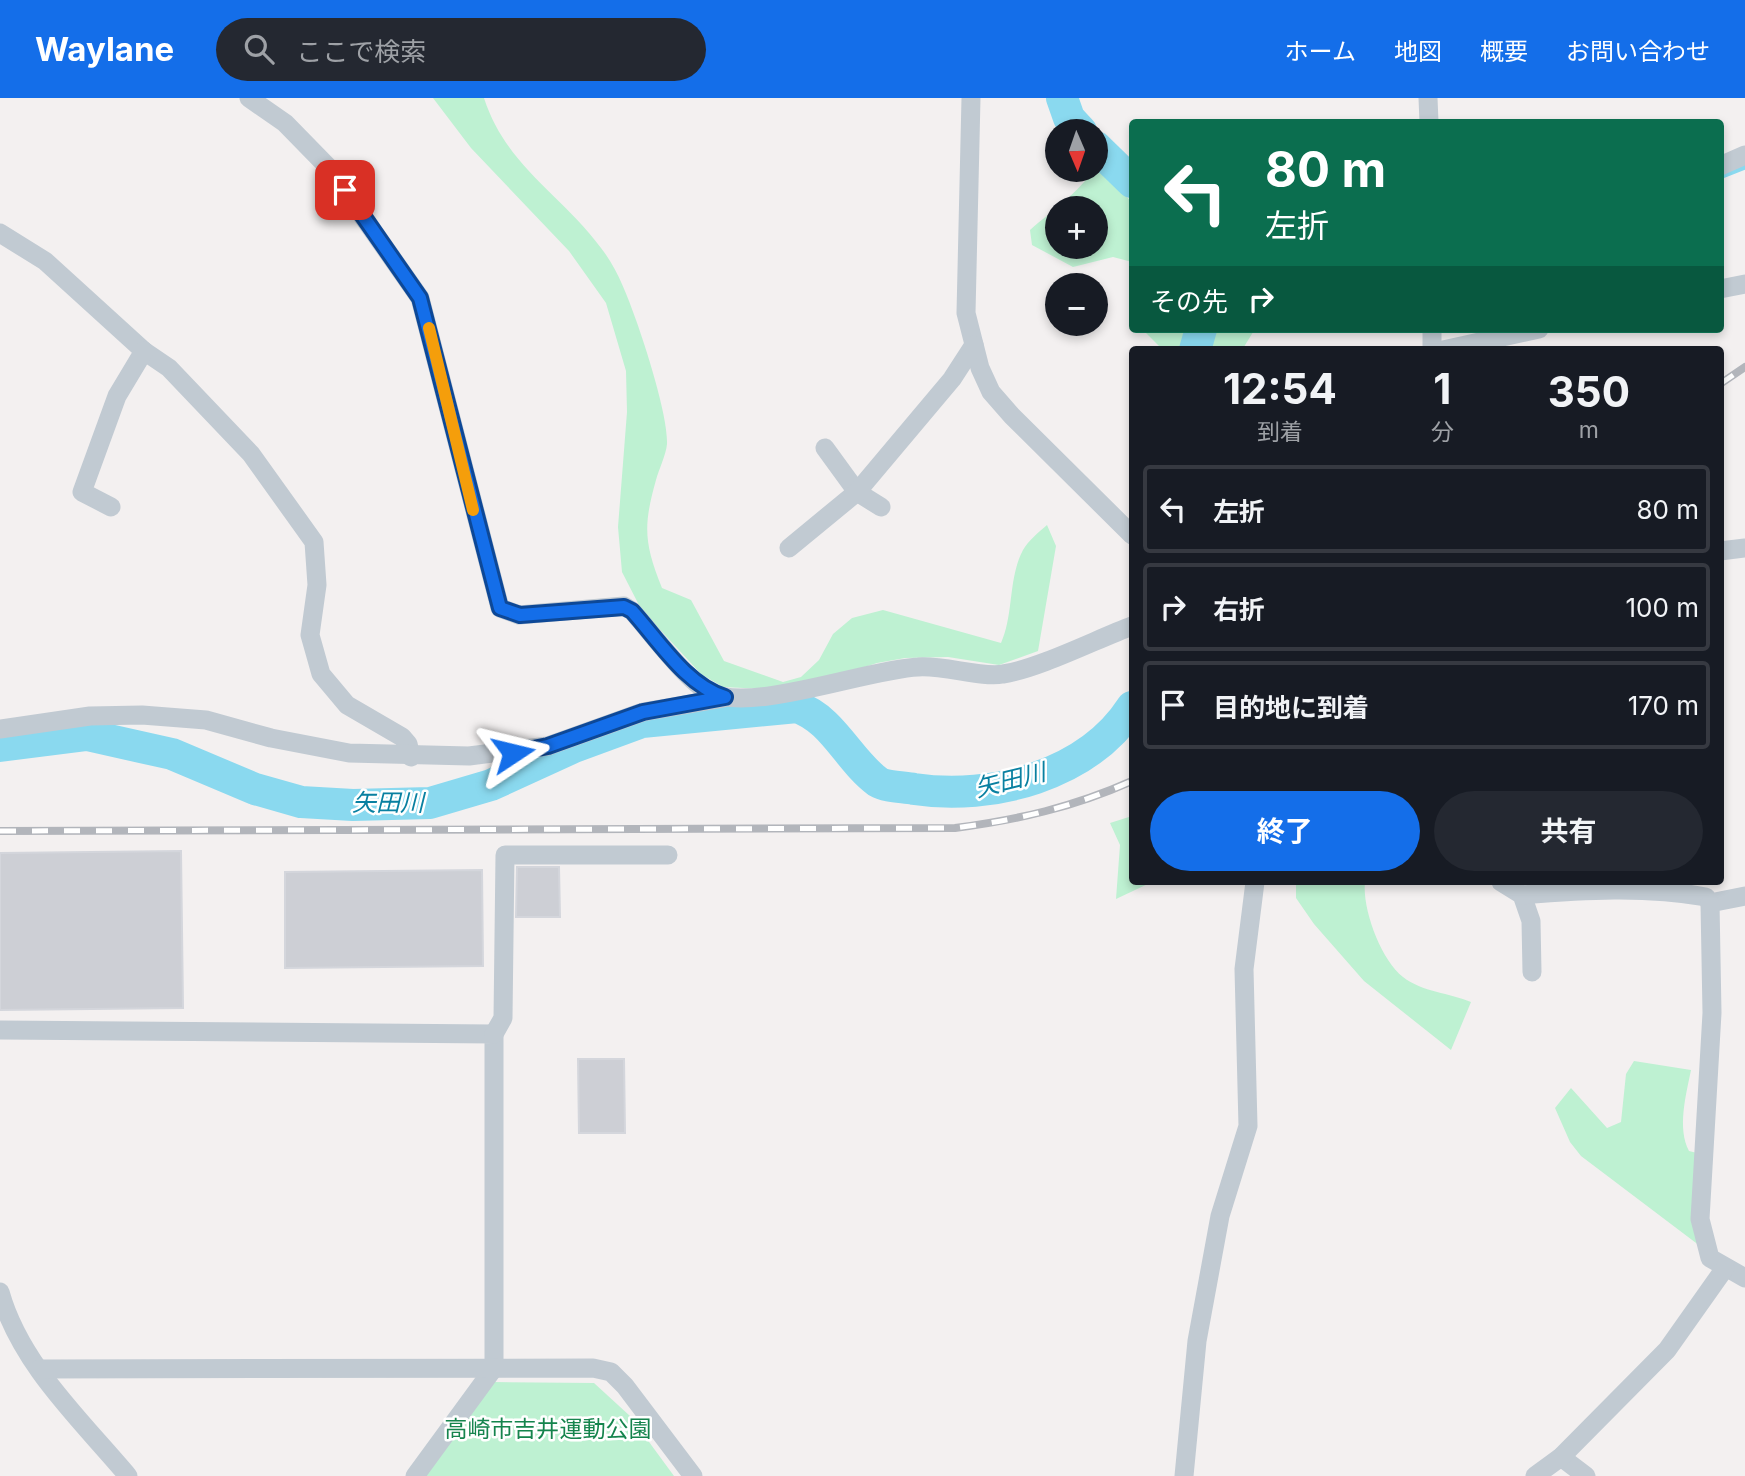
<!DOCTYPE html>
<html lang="ja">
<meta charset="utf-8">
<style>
:root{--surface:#171b24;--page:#242831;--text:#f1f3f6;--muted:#9ea1a6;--line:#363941;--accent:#146ee9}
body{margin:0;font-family:Inter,"Noto Sans JP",sans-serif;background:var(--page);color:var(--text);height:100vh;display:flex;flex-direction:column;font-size:26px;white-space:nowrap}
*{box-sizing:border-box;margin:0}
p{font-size:23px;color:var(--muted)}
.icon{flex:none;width:38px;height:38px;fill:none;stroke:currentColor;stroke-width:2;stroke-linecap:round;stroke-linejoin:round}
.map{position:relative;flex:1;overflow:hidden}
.side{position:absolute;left:1129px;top:248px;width:595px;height:539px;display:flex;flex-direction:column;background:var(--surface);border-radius:7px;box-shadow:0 4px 10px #0003}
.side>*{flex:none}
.guide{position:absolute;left:1129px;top:21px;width:595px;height:214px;border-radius:7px;box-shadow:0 4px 10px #0003;background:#0b6e4f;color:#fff;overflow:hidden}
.needle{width:46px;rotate:178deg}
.buttons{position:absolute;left:1045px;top:21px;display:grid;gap:14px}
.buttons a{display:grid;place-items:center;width:63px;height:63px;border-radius:50%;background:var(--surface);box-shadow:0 4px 10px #0003;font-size:35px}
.pin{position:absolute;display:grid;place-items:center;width:60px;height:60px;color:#fff;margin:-30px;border-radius:14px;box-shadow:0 4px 10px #0006}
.me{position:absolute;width:77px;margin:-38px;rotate:80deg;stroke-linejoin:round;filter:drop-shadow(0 0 5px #0008)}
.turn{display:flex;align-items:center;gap:24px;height:147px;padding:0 21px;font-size:32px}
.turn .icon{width:91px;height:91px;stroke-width:2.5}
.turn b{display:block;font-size:49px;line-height:60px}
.then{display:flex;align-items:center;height:66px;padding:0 21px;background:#0003;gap:14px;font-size:26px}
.eta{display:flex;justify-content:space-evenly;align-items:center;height:119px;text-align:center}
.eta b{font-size:42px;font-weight:700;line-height:49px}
.button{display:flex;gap:14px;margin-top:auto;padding:14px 21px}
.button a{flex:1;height:80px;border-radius:42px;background:var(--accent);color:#fff;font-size:28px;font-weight:700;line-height:80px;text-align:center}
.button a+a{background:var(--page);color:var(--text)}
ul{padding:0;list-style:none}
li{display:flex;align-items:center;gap:21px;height:88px;margin:0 14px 10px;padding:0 7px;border:4px solid var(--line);border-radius:7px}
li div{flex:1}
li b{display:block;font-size:26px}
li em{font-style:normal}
header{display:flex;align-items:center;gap:42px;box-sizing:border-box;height:98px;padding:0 35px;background:var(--accent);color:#fff}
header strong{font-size:33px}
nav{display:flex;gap:38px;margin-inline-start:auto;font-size:24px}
.search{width:490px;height:63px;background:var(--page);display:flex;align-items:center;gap:18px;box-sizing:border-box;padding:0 24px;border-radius:38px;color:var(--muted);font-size:26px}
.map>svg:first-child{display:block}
.green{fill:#bef1d2;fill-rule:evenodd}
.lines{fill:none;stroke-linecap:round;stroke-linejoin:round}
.stream{stroke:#8ad9ef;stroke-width:5}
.river{stroke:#8ad9ef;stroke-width:32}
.building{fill:#cdcfd5;stroke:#d4d6dc;stroke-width:2}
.minor{stroke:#c1cad2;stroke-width:19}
.rail-casing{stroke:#b2b5bb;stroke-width:8}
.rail{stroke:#fff;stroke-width:5;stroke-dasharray:16;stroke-linecap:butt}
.route-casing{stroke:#0d4897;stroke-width:18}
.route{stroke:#146ee9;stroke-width:12}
.slow{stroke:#f59e0b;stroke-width:12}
.labels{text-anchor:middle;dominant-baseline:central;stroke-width:5;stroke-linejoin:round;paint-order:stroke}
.park-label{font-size:23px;fill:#15844d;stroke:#fff}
.water-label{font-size:24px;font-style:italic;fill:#0980a1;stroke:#fff}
</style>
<header>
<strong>Waylane</strong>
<div class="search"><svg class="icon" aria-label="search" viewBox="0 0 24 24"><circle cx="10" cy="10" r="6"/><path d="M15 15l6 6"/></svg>ここで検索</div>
<nav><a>ホーム</a><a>地図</a><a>概要</a><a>お問い合わせ</a></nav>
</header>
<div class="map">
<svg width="1745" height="1378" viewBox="0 0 1745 1378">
<rect width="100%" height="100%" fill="#f3f0f0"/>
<g class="green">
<path d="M433,0H484C506,68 561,96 601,150C617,170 627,197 636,222C646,250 668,318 667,346C666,357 659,371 656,382C643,428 644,445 662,490L691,502L724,563L783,584L801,579L819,562L833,536L852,520L883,512L1001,545C1014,516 1008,480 1023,452C1028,443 1039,434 1047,427L1056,448L1038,553L999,567L948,559L905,560L877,565L807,588L781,592L723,589L701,576L641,511L622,474L618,429L627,314L626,273L606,205L569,153L471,50Z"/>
<path d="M1098,64L1132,105V164L1113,159L1073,169L1032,147L1030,132C1054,111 1085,90 1098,64ZM1057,110H1096V149H1057Z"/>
<polygon points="1142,231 1255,231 1242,252 1163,252"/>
<polygon points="1132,718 1132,784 1152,784 1116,801 1120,747 1110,725"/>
<path d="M1296,784H1365C1362,811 1381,862 1403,879C1422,894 1450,895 1471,904L1451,952L1364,883L1314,826L1296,800Z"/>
<path d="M1634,963L1691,972C1686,997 1677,1030 1689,1053L1713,1059L1704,1097V1151L1581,1058L1570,1044L1555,1010L1571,990L1607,1030L1621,1024L1626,976Z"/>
<polygon points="494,1284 594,1285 630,1318 674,1378 423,1378"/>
</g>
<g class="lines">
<polyline class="stream" points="1720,79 1745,69"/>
<g class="river">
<polyline points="1062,0 1069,20 1081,33"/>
<polyline points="1096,49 1132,84"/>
<polyline points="1195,252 1201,231"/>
<path d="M0,648L87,637L172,656L255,691L301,704L353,707L430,705L491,687L574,649L642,624L797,609C833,621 848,662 878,684C886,689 904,689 914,691C992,703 1088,677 1132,609"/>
</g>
</g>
<g class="building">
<polygon points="181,753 183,910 0,912 0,755"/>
<polygon points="517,769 559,769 560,819 516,819"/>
<polygon points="482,772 483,868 285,870 285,774"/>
<polygon points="578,961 624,961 625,1035 579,1035"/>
</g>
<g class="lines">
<g class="minor">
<path d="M249,0L285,25L329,70L420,200L500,510L519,517L624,508L632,513C651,534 686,582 709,594C750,616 868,571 918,569C944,567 981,580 1003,576C1038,571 1097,541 1132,528"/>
<polyline points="971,0 966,215 980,270 991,294 1012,318 1132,437"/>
<polyline points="1428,0 1429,24"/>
<polyline points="1720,68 1745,57"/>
<polyline points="0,135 45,163 144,253 169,270 251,356 314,444 317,487 310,537 321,576 347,607 402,639 408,646 411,659"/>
<polyline points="1720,191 1745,186"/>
<polyline points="1432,231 1432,252"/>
<polyline points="1443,252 1539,231"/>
<polyline points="825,350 857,394 881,409"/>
<polyline points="111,409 82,394 117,298 144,253"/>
<polyline points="789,450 857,394 952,281 974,247"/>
<polyline points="1720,453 1745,450"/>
<polyline points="0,631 90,618 142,617 206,622 271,640 349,655 469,658 548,648 643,614 724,600"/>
<polyline points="1501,784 1522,797 1531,823 1532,874"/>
<path d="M1522,797C1583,792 1645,788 1706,799L1710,805L1745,798"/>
<polyline points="1710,805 1712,915 1700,1121 1710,1160 1745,1180"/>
<polyline points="0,932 494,936 494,1270 415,1378"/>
<polyline points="494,936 503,920 505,757 668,757"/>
<path d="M0,1194C20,1266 81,1322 128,1378"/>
<polyline points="40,1271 593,1270 611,1274 625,1288 693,1378"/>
<polyline points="1561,1359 1586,1378"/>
<polyline points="1184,1378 1197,1243 1220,1118 1248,1028 1244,871 1255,784"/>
<polyline points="1535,1378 1561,1359 1667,1252 1725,1170"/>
</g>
<g class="rail-casing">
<g id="rail">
<polyline points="1720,286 1745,269"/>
<path d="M0,733L955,730C1017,722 1074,709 1132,683"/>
</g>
</g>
<use href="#rail" class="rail"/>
</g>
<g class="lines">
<g class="route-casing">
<path id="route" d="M345,92L420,200L500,510L520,517L624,509L632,513C659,543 686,587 725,599L643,614L548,648L513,655"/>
</g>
<use href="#route" class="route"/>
<polyline class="slow" points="429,230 473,412"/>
</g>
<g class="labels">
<g class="park-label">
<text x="548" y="1331">高崎市吉井運動公園</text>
</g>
<g class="water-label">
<text transform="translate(1010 682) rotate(-14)">矢田川</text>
<text x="388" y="704">矢田川</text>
</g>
</g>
</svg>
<div class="buttons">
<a><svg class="needle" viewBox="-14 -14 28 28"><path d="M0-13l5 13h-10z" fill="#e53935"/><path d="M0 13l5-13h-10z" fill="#9ea1a6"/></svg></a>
<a>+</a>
<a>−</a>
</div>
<div class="pin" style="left:345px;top:92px;background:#d93025"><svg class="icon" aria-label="arrive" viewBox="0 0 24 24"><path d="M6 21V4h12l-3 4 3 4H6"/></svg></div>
<svg class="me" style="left:513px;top:655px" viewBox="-20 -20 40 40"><path d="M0-17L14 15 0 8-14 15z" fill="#146ee9" stroke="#fff" stroke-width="4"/></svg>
<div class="guide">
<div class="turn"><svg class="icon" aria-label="left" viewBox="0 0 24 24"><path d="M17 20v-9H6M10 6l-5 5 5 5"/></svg><div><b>80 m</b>左折</div></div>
<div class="then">その先<svg class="icon" aria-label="right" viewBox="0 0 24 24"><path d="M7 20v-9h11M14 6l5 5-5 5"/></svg></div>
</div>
<section class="side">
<div class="eta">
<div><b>12:54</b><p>到着</p></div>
<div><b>1</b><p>分</p></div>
<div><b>350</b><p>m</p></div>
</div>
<ul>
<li><svg class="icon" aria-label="left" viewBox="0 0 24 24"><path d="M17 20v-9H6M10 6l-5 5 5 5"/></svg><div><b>左折</b></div><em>80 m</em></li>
<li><svg class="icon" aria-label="right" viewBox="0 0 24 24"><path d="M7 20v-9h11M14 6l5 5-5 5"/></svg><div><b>右折</b></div><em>100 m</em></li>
<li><svg class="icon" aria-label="arrive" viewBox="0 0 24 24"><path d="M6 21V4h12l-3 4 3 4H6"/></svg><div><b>目的地に到着</b></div><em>170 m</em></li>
</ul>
<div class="button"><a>終了</a><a>共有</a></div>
</section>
</div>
